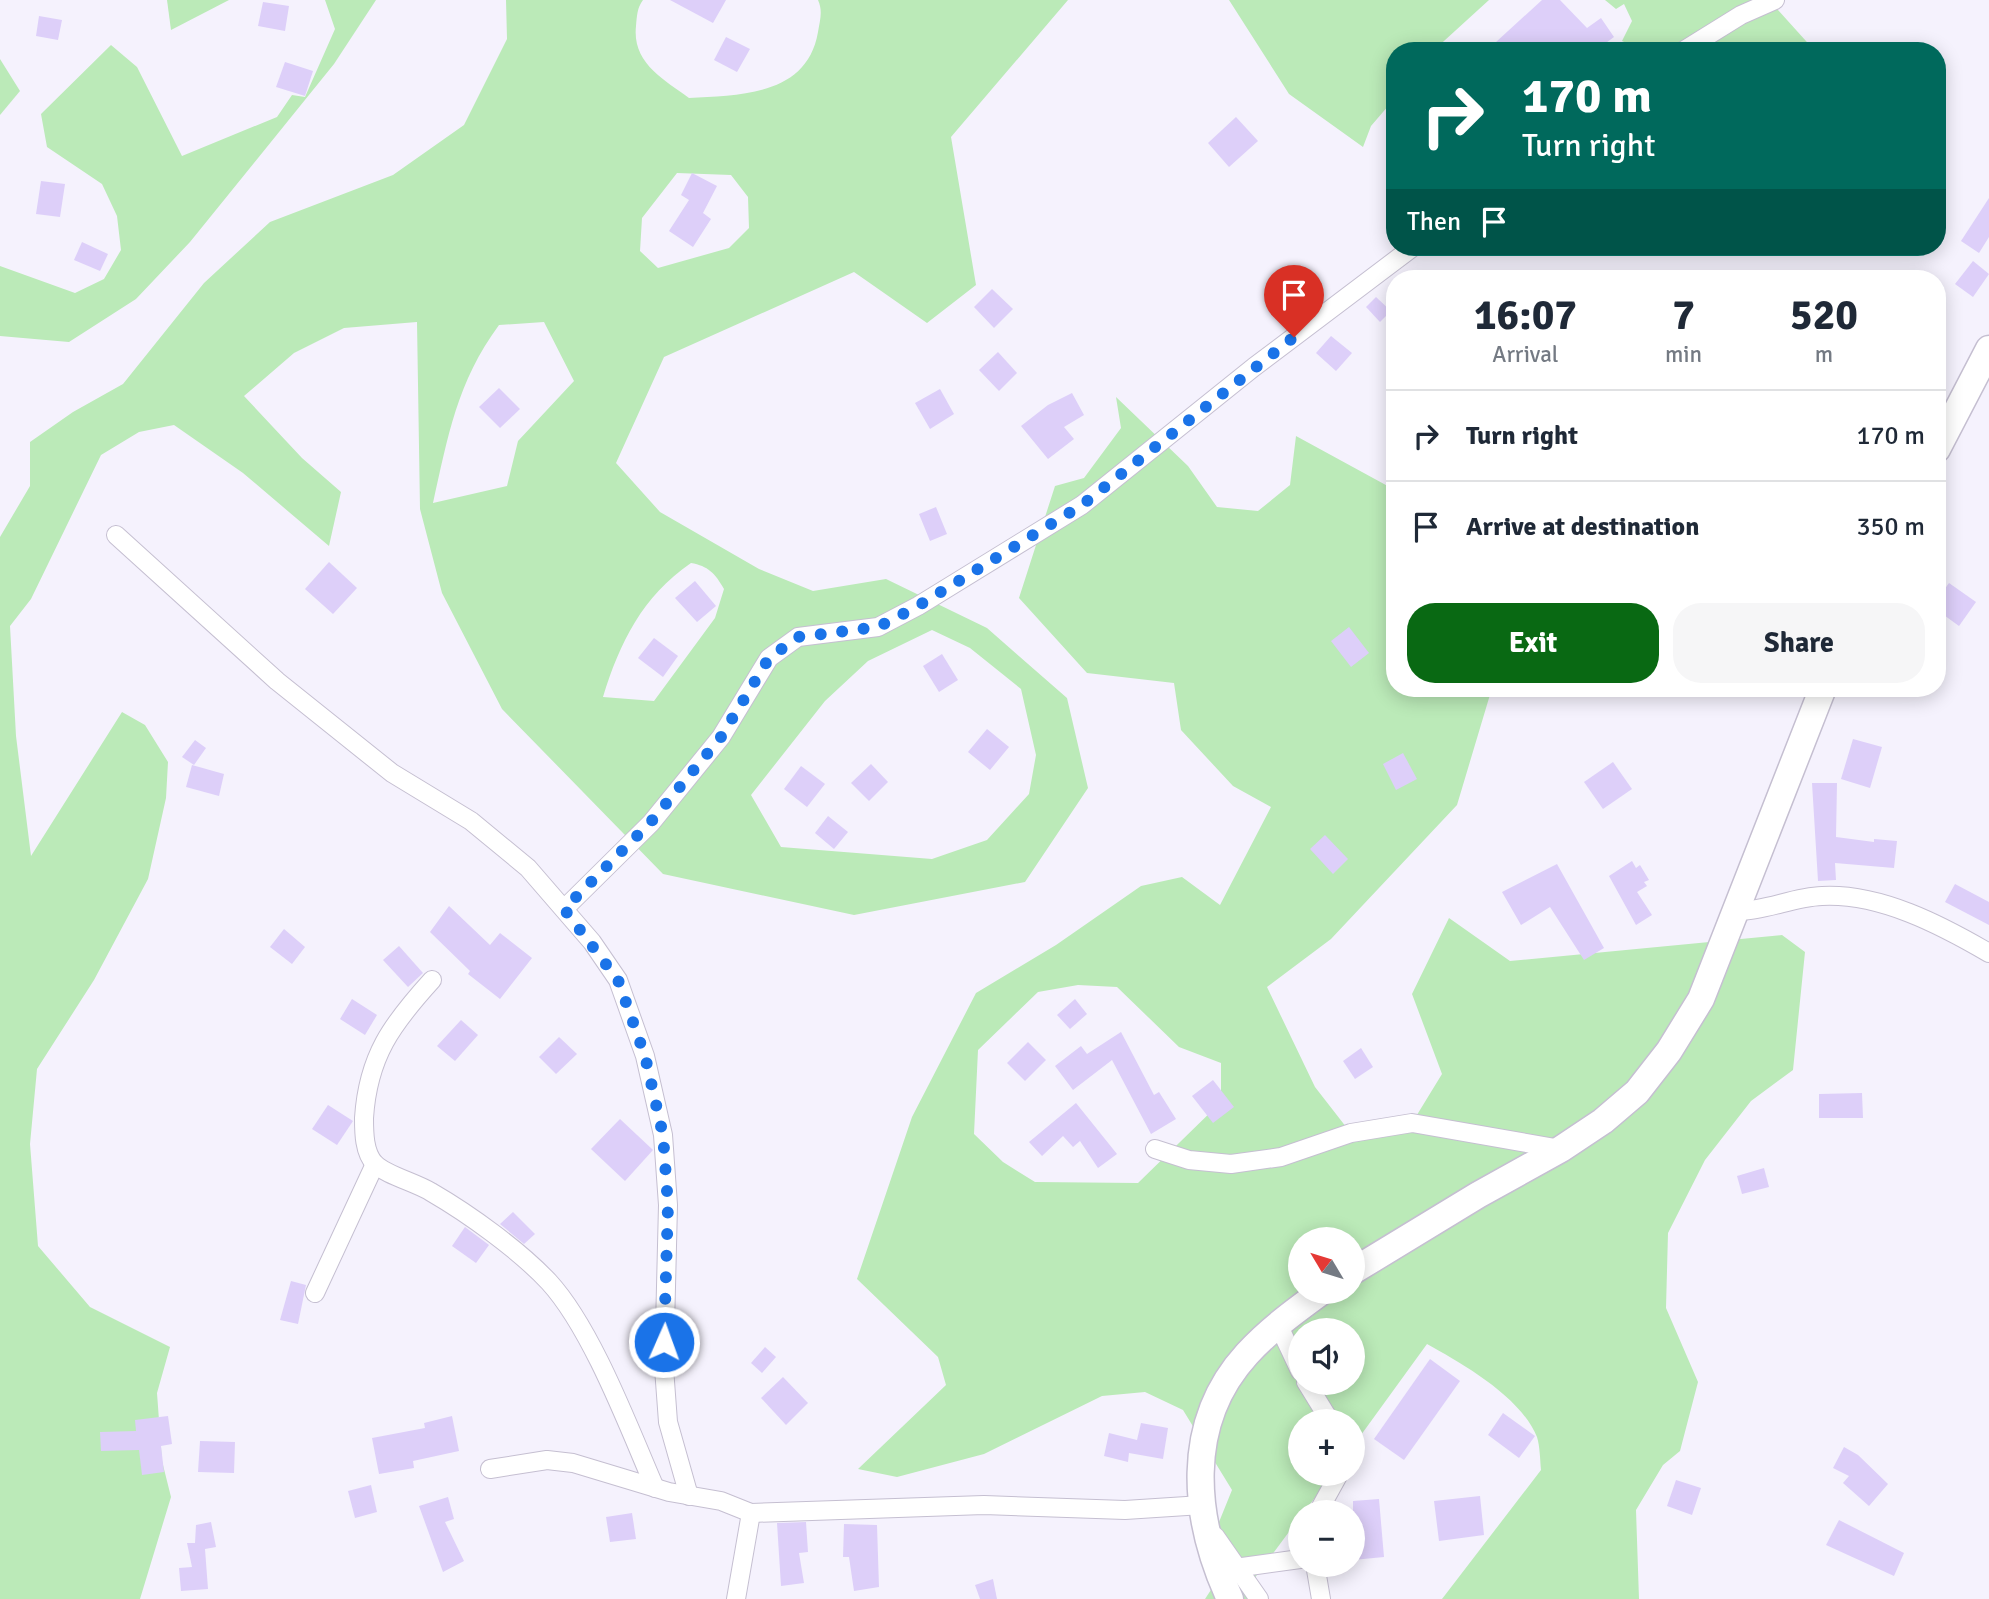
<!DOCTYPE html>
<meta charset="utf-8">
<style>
:root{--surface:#fff;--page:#f6f6f7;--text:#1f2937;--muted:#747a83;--line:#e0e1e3;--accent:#096913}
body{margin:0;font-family:Signika,sans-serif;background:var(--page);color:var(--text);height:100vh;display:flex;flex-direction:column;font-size:26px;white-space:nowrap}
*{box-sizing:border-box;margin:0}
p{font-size:23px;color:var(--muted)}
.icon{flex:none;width:38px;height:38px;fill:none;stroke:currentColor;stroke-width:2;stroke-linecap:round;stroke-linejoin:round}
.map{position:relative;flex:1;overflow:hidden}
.details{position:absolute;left:1386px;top:270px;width:560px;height:427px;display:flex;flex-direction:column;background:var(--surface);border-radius:28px;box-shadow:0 4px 18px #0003}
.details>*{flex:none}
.top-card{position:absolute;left:1386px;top:42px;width:560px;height:214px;border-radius:28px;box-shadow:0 4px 18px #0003;background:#00695c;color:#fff;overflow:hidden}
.needle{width:46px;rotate:308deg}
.controls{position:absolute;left:1288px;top:1227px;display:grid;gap:14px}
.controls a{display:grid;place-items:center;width:77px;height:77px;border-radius:50%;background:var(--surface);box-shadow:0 4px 18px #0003;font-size:35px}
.pin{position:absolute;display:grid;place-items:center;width:60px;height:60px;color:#fff;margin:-72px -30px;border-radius:50% 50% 50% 0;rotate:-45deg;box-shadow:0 0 7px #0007}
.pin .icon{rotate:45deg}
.me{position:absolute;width:77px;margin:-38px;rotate:2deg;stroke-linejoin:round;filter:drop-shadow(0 0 5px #0008)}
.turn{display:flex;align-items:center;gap:24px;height:147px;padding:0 21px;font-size:32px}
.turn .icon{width:91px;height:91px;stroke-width:2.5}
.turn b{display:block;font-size:49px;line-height:60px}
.then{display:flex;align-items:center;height:66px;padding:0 21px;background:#0003;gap:14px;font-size:26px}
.eta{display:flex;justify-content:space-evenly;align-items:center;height:119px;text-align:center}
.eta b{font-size:42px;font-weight:800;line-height:49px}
.primary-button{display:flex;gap:14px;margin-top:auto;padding:14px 21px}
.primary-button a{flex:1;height:80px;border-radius:28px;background:var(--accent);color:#fff;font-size:28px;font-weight:800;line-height:80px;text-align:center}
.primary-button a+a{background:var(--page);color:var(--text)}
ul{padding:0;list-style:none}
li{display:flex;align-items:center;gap:21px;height:91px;padding:0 21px;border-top:2px solid var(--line)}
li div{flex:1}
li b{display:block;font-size:26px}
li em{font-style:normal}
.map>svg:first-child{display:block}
.green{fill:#bbeab8;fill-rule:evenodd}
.building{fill:#ddcff9}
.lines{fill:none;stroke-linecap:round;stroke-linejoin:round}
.minor-casing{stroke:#c5bfd1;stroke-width:20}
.secondary-casing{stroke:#c5bfd1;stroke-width:29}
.minor{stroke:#fff;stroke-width:18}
.secondary{stroke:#fff;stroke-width:26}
.route{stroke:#1a73e8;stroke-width:12;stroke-dasharray:0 21.6}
</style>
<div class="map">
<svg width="1989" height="1599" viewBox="0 0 1989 1599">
<rect width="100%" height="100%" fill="#f5f2fd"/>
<g class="green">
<polygon points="167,0 229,0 171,30"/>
<polygon points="325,0 376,0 334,64 190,242 136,299 69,342 0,336 0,266 75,293 104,279 121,250 117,216 102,184 47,147 41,114 111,45 137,67 182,156 277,117 292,95 305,97 335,29"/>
<path d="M506,0H643C637,8 637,16 636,26C632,63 663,79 689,98C740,95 807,96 818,32C820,20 823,11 818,0H1068L951,137L976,285L927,323L854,272L664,357L616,463L660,512L759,569L813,591L886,579L987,628L1067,698L1088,788L1025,882L854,915L663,874L502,709L442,593L420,509L417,322L344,328L294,353L244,396L302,458L341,492L329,546L243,473L174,425L139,432L101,455L31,599L10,626L16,736L31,856L122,712L145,725L168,762L166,798L148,879L94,980L37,1069L30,1144L38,1246L90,1307L170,1347L157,1393L162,1461L171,1497L140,1599H0V537L30,486V442L73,412L123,384L204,283L270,222L393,175L464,125L507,39ZM677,173L731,175L748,197L749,228L729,248L658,268L640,251L642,218ZM544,322L574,381L518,441L507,486L433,503C448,436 457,382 499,325ZM691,563C708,566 715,573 724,589L715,618L654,701L603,697C620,642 642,597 691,563ZM932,630L970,648L1021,689L1036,755L1029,794L987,840L932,859L781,847L751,795L825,701L868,661Z"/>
<polygon points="1229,0 1489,0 1433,51 1395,51 1395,98 1371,126 1363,147 1289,94"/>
<polygon points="1605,0 1769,0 1815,51 1643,51 1622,41 1632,21 1624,4 1616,9"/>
<polygon points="0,59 20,91 0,115"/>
<path d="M1116,397L1188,466L1217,507L1258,511L1290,485L1296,436L1395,490V688H1492L1457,805L1331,939L1267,987L1315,1087L1350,1132L1412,1123L1442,1074L1412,994L1449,918L1510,961L1782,935L1805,952L1793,1070L1751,1101L1705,1160L1668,1233L1666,1308L1698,1382L1680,1451L1663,1465L1636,1510L1639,1599H1442L1541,1470C1540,1459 1540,1447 1537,1437C1521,1397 1463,1364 1427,1344L1353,1446V1421H1300V1474H1333L1304,1512H1300V1517L1248,1587L1250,1599H1205L1224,1570L1217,1527L1232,1490L1183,1410L1145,1392L1102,1396L984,1454L897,1477L858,1469L946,1385L938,1357L857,1279L912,1117L976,993L1056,945L1141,886L1182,877L1220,905L1271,807L1233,786L1181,730L1174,683L1087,673L1019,598L1055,486L1084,478L1121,428ZM1078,985L1117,987L1179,1047L1221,1063V1102L1138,1183L1035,1182L1003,1162L974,1134L978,1050L1038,992ZM1300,1239H1353V1292H1300ZM1300,1330H1353V1382H1300Z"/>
</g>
<g class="building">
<polygon points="670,0 726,0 713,23"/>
<polygon points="1542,0 1560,0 1587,28 1601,18 1614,37 1595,51 1503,51 1496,42"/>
<polygon points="263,2 289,6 285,31 258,26"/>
<polygon points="39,16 62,20 58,40 36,36"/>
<polygon points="726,37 750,49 737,72 714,60"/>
<polygon points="285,62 313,71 305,96 276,87"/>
<polygon points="1236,117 1258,141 1229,167 1208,143"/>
<polygon points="692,173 717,186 703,213 711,219 693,247 669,231 689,200 681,195"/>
<polygon points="41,181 65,184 60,217 36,214"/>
<polygon points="1989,198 1989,237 1979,253 1961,241"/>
<polygon points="82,242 108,254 100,271 74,260"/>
<polygon points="1973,261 1989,274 1973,297 1955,284"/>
<polygon points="992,289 1013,309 994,328 974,307"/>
<polygon points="1376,297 1391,311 1380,322 1366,307"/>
<polygon points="1331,336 1352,353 1336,371 1316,353"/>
<polygon points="998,352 1017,373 999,391 979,370"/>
<polygon points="499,388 520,409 500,428 479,407"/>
<polygon points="940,389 954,414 930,429 915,403"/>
<polygon points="1072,393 1084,415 1064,427 1074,439 1048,459 1021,426 1048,405"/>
<polygon points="936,507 947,534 930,541 919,514"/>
<polygon points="329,562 357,588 333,614 305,589"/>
<polygon points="695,581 716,606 697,622 675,598"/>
<polygon points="1949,583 1976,602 1959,626 1937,610 1937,600"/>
<polygon points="1349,627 1369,653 1351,667 1331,641"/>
<polygon points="654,638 678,656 663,677 638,658"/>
<polygon points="942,654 958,680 939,692 923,666"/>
<polygon points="987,729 1009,747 990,770 968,752"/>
<polygon points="1853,739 1882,747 1870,788 1841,779"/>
<polygon points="195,740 206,748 194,765 182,757"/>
<polygon points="1403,753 1417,779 1396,790 1383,764"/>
<polygon points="1613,762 1632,789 1603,809 1584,782"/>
<polygon points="871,764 888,782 869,801 851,783"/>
<polygon points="192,765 224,774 219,796 186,787"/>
<polygon points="801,766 825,784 807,807 784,789"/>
<polygon points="1812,783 1837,783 1836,837 1874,842 1874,839 1897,841 1894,868 1835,863 1836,880 1818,881"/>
<polygon points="828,816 848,832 834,849 815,833"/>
<polygon points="1325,835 1348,859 1333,874 1310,849"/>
<polygon points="1632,861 1636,868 1640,865 1649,880 1644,882 1647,886 1637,892 1652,915 1636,925 1609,876"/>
<polygon points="1557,864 1604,948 1584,960 1550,907 1521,925 1502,892"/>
<polygon points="1955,884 1989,902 1989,925 1945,902"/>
<polygon points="449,906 490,945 500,933 532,958 500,999 468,974 470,971 430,932"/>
<polygon points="284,929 305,947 292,964 270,947"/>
<polygon points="399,946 423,973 408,987 383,960"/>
<polygon points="352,999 377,1015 365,1035 340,1019"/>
<polygon points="1075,999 1087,1014 1070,1029 1057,1015"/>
<polygon points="461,1020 478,1035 455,1061 437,1046"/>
<polygon points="1121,1032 1154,1095 1159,1092 1176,1119 1151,1134 1112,1060 1073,1090 1055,1066 1081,1046 1087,1054"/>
<polygon points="559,1037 577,1054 556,1074 539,1057"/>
<polygon points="1028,1042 1046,1060 1025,1081 1007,1063"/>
<polygon points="1361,1048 1373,1067 1355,1079 1343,1061"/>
<polygon points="1213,1080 1234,1107 1213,1123 1192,1096"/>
<polygon points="1862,1093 1863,1118 1819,1118 1819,1094"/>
<polygon points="1076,1103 1117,1154 1098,1168 1080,1141 1073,1147 1063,1136 1042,1156 1029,1142"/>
<polygon points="328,1105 353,1121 337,1145 312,1129"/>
<polygon points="620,1119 653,1150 625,1181 591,1149"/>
<polygon points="1764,1168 1769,1187 1742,1194 1737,1176"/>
<polygon points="513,1212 535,1234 524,1244 500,1224"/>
<polygon points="465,1227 489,1245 476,1263 452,1246"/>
<polygon points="291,1281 306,1285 298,1324 280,1320"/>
<polygon points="765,1347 776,1357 762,1373 751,1363"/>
<polygon points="1430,1359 1460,1381 1404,1460 1374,1439"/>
<polygon points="783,1377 808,1403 786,1425 761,1398"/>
<polygon points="1503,1413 1535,1436 1519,1458 1488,1435"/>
<polygon points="168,1416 172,1444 161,1446 164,1472 142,1475 139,1450 101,1451 100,1432 136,1431 135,1420"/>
<polygon points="452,1416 459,1451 413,1461 414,1468 379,1474 372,1438 425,1428 424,1423"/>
<polygon points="1141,1423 1168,1428 1163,1459 1129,1453 1128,1462 1104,1456 1109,1433 1137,1440"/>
<polygon points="200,1441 235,1442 234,1473 198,1472"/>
<polygon points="1844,1447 1858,1455 1888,1484 1869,1506 1843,1483 1849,1476 1833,1468"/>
<polygon points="1676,1480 1701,1488 1692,1515 1667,1506"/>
<polygon points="371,1485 377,1512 355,1518 348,1491"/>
<polygon points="1480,1496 1484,1535 1439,1541 1434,1501"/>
<polygon points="448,1497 454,1519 445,1522 464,1561 443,1572 419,1506"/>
<polygon points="1379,1499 1384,1557 1353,1560 1353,1501"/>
<polygon points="632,1513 636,1539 610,1542 606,1517"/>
<polygon points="1839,1520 1904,1553 1894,1576 1826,1545"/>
<polygon points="211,1522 216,1547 205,1549 208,1589 181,1591 179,1568 192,1567 187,1543 195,1543 196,1525"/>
<polygon points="806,1522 808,1552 799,1553 804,1583 781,1586 777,1523"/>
<polygon points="844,1524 877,1525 879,1587 854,1591 849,1557 843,1557"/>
<polygon points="993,1579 997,1599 980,1599 975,1585"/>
</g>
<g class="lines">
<g class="minor-casing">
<g id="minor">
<polyline points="1683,51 1741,15 1775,0"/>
<polyline points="116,535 277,681 392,773 471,821 528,868 592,942 618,980 645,1056 663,1135 668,1205 664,1368 668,1422 689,1496"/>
<polyline points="564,909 651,823 721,737 769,658 798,637 878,627 918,606 1082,505 1254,367 1413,247"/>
<path d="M1738,911C1766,911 1793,897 1822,896C1880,893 1941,925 1989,953"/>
<path d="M432,980C392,1024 368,1056 364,1118C364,1132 364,1153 375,1164C386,1175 417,1183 431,1192C469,1214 519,1250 549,1282C592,1329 629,1428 655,1488"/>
<polyline points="1155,1149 1189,1160 1231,1164 1281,1157 1351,1133 1412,1123 1561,1149"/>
<polyline points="315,1293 375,1164"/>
<polyline points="1278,1324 1300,1371"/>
<polyline points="1306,1382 1330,1421"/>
<polyline points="490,1469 547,1460 573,1463 669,1492 721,1501 751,1513 984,1505 1125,1510 1202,1505"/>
<polyline points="1318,1512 1339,1474"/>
<polyline points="1215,1536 1259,1599"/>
<polyline points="1315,1564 1321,1599"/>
<polyline points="1235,1568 1300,1559"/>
<polyline points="736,1599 751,1513"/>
</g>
</g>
<g class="secondary-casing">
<g id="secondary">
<polyline points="1937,449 1989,349"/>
<polyline points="1353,1271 1478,1195 1561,1149 1603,1121 1637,1092 1669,1051 1701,999 1823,688"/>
<path d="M1230,1599C1193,1519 1183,1424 1247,1354C1269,1330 1295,1311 1321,1292"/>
</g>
</g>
<use href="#minor" class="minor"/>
<use href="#secondary" class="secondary"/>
</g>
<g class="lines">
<polyline class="route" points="664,1342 668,1205 663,1135 645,1056 618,980 564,909 650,823 721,737 769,658 798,637 878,627 918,606 1082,505 1294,337"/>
</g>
</svg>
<div class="controls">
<a><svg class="needle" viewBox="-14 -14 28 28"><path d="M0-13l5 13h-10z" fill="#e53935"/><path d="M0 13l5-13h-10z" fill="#747a83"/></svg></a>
<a><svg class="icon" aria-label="sound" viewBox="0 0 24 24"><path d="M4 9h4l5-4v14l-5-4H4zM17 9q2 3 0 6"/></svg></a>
<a>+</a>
<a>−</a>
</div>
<div class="pin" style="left:1294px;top:337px;background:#d93025"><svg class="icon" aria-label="arrive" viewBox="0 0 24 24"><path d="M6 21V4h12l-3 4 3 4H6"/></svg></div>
<svg class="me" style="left:664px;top:1342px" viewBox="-20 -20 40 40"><circle r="17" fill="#1a73e8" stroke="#fff" stroke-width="3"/><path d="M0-11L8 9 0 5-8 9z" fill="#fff"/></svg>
<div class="top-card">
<div class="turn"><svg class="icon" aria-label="right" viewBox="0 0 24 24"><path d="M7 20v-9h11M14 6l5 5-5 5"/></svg><div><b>170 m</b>Turn right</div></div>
<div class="then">Then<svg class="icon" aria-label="arrive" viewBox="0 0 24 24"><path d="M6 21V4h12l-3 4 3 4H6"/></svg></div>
</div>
<section class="details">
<div class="eta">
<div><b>16:07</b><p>Arrival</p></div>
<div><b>7</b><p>min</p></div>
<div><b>520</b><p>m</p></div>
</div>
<ul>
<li><svg class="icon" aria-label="right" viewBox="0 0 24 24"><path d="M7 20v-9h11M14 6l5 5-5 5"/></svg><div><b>Turn right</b></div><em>170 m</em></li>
<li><svg class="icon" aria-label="arrive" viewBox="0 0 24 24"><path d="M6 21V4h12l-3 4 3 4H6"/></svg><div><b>Arrive at destination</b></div><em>350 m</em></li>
</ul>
<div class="primary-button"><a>Exit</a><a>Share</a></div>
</section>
</div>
